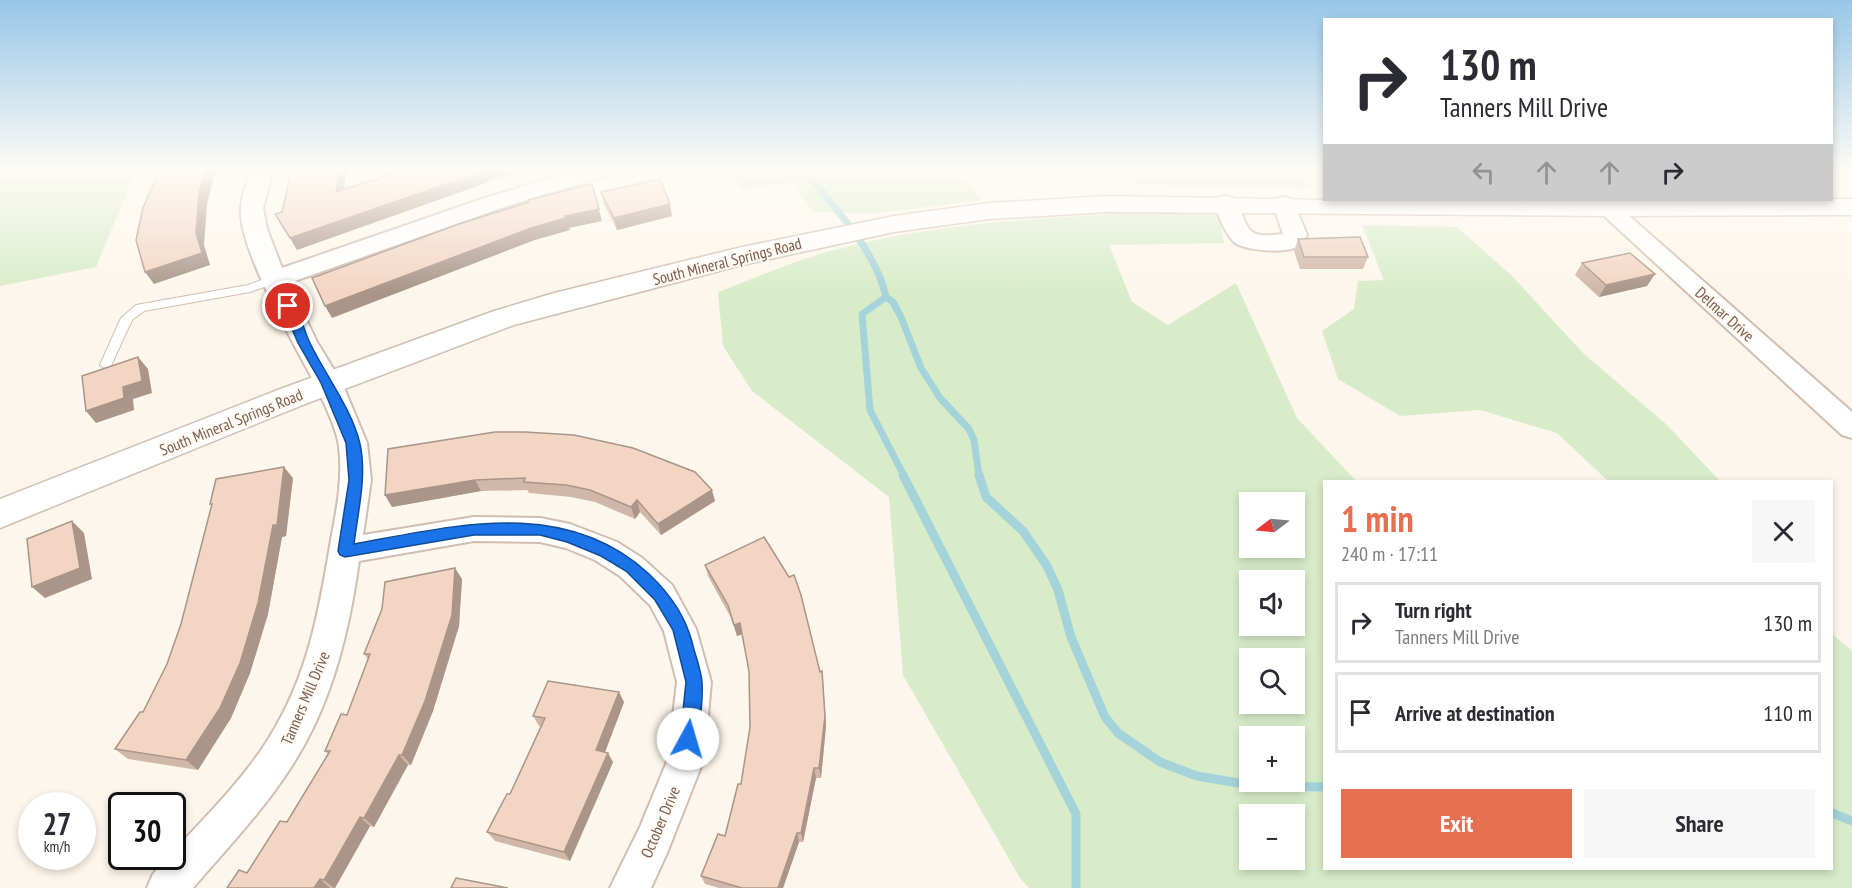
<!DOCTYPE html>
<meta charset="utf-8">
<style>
:root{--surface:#fff;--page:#f7f7f7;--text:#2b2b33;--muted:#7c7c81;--line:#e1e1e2;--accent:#e76f51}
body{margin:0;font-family:"PT Sans Narrow",sans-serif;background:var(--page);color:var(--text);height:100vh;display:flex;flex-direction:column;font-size:22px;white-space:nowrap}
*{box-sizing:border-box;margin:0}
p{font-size:20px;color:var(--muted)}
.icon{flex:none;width:33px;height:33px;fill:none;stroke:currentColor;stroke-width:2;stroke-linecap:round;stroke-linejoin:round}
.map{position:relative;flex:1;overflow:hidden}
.panel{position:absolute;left:1323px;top:480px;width:510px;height:390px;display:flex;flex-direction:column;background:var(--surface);border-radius:0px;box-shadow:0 3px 9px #0003}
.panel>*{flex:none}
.hud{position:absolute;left:1323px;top:18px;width:510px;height:183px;border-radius:0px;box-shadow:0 3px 9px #0003;background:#fff;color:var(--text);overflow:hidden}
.needle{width:39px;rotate:254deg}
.controls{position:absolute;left:1239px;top:492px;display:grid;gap:12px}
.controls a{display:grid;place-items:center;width:66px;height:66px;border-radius:0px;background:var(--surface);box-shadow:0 3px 9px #0003;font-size:30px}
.speed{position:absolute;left:18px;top:792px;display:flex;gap:12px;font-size:30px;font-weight:700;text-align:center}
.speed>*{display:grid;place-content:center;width:78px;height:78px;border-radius:50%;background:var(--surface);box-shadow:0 3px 9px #0003;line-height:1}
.speed small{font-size:15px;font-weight:400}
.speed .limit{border:3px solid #111;border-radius:9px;background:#fff;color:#111}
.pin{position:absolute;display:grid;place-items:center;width:51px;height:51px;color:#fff;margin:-26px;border:3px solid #fff;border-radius:50%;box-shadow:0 2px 6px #0007}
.me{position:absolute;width:66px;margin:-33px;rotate:6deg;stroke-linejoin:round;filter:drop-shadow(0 0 4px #0008)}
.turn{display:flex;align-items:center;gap:21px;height:126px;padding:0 18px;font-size:27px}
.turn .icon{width:78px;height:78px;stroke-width:2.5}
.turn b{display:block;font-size:42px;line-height:51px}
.lanes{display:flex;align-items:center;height:57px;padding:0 18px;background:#0003;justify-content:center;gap:30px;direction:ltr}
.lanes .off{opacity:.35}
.round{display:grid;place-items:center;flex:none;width:63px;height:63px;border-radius:0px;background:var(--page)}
.headline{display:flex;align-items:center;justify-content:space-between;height:102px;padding:0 18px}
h1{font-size:36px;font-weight:700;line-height:45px;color:var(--accent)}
.button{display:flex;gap:12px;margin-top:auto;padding:12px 18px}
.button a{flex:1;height:69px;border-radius:0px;background:var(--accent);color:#fff;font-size:24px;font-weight:700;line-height:69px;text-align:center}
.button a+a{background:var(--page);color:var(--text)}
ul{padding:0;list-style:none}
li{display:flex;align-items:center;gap:18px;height:81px;margin:0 12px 9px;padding:0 6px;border:3px solid var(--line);border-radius:0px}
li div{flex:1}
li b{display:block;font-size:22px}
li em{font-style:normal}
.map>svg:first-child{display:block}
.green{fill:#d8ecc9;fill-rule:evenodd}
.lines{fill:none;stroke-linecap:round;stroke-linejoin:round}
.stream-far1{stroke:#a5d3da;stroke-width:7}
.stream{stroke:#a5d3da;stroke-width:9}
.service-casing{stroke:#d1beb0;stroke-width:2}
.minor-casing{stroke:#d1beb0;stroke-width:4}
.tertiary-casing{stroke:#d1beb0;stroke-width:3}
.service{fill:#fff;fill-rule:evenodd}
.minor{fill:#fff;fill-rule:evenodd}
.tertiary{fill:#fff;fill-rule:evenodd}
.wall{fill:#d1b7a8}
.shaded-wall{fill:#aa9588}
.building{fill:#f3d5c3;stroke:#aa9588;stroke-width:1.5}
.route{fill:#1a73e8;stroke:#114b97;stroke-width:1.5}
.labels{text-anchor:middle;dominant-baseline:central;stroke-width:4.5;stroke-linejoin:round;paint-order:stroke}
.street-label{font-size:16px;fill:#7a5c4d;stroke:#fffaf3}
</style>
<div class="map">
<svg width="1852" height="888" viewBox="0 0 1852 888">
<rect width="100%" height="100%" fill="#fdf6ec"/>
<g class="green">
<polygon points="0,168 137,168 96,267 0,286"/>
<polygon points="732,168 955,168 982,200 876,213 813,212 793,183 740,189"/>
<polygon points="1118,168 1294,168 1313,188 1134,185"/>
<path d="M1166,212L1219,213L1224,243L1109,245L1132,302L1168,325L1236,283L1297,418L1356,481L1324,482V868H1832V634L1852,651V888H1029L1020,878L903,675L889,497L752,391L723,346L718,292C756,278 795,260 834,250C942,221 1055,217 1166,212ZM1250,502H1294V548H1250ZM1250,580H1294V626H1250ZM1250,658H1294V704H1250ZM1250,736H1294V782H1250ZM1250,814H1294V860H1250Z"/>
<polygon points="1362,225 1457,227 1511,275 1583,353 1667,425 1720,481 1608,481 1557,433 1480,410 1400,416 1338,379 1322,331 1354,309 1358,281 1384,280"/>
</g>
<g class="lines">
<g class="stream-far1">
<path d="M803,168C832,205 876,250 886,297L893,302L901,317L921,368L940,398L969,429L974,440L979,476"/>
<polyline points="886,297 862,314 870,410 904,476"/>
</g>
<g class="stream">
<polyline points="903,475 1076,814 1076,888"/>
<polyline points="979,475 986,497 1023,531 1047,566 1058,590 1071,637 1105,717 1118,733 1160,762 1197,776 1256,786 1324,787"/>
<polyline points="1832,813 1852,821"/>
</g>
<g class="service-casing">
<polygon id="service" points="275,275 281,279 279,282 250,292 144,311 132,320 110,368 106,369 100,365 121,318 136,305 248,285"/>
</g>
<g class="minor-casing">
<g id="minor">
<path d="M252,168H274L263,208L267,229L282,268L485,198L584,168H617L614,173L501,208L289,283L317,342L342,383L367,443L371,480L363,535L474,517L540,518L570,524L617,542L642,558L672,585L696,629L711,682L704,759L667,853L651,888H610L640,827L668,759L677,682L664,631L650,605L620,576L595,560L566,548L540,542L474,541L359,561C349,632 332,703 293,764C265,809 227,848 193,888H147L153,874L169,856H172V853C206,816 243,780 269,738C308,676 319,611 331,540C337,508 343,478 339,446C337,429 322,398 314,382C295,345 237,247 241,207C242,194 248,180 252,168Z"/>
<path d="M1225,196L1233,198C1252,226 1240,240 1283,234L1273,204L1276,199L1284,197L1292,199L1307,235C1304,239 1301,244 1298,246C1288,254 1242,251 1233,241C1224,231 1219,216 1214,203L1217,198Z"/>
<polygon points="1587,200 1611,200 1852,412 1852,438 1842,435"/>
</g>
</g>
<g class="tertiary-casing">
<polygon id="tertiary" points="1108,196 1324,200 1852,199 1852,215 1606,216 1108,212 989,219 894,232 742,265 514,325 305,404 0,528 0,499 283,388 494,311 554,293 742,247 894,216 989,203"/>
</g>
<use href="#service" class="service"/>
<use href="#minor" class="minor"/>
<use href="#tertiary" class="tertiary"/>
</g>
<g class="wall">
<polygon points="601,192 672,216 617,230 604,204"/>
<polygon points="1298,239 1368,257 1363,269 1300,269 1294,251"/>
<polygon points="1582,263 1647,286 1599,297 1575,275"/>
<polygon points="388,449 715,501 661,535 640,512 635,519 595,502 571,497 529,493 527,490 481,491 392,507 385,495"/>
<polygon points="293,478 286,536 282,537 268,614 250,673 231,718 198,770 128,759 115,749 143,712"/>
<polygon points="705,565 820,672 822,671 823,682 826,726 821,778 816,778 803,842 799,842 783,888 719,888 705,884 701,876 725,836 741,784 750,727 749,671 742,634 737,636 730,616 708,576"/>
<polygon points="462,579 459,626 433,711 411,765 408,765 374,827 370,826 335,888 227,888 247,873 287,822 328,754 325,751 347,715 368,659 364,654"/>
<polygon points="624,702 605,752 613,762 570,861 495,841 487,832 510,794 542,727 539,726 533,716"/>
</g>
<g class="shaded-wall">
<polygon points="206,168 220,168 218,172 215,173 207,204 204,245 210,265 154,284 145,272 196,233 199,193"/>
<polygon points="340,168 347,168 342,204 336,192"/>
<polygon points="487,168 536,168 488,180 489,182 297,250 290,238"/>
<polygon points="592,184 602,221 569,228 570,230 535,240 332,318 325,306 531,228 565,216"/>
<polygon points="670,204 672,216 617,230 614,218"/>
<polygon points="1655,274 1647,286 1599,297 1606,285"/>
<polygon points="138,357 148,369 152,393 133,399 134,410 96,423 86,411 123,387"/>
<polygon points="284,467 293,478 286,536 282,537 268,614 250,673 231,718 198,770 186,760"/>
<polygon points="475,480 481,491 392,507 385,495"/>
<polygon points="712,490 715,501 661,535 658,524"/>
<polygon points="637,500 640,512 635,519 631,507"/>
<polygon points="72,521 84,533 92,579 45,598 32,587"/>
<polygon points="455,568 462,579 459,626 433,711 411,765 402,755"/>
<polygon points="740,623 743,634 737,636 734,625"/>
<polygon points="822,671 823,682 826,726 821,778 819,768"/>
<polygon points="619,692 624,702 602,760 596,750"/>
<polygon points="608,753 613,762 570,861 564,852"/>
<polygon points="399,755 408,765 374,827 364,818"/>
<polygon points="814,768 816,778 803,842 801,833"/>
<polygon points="360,817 370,826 335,888 334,888 324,880"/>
<polygon points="797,833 799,842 783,888 778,888"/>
<polygon points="320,879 330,888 314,888"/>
</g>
<g class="building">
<polygon points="160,168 206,168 199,193 196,233 202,253 145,272 136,240 143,208"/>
<polygon points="292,168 340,168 336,192 411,168 487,168 483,169 484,171 290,238 275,214 282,212"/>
<polygon points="660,179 670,204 614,218 601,192"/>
<polygon points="592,184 599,209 565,216 566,218 531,228 325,306 312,278 459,224 529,202 528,200"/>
<polygon points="1360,237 1368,257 1304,257 1298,239"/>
<polygon points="1630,253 1655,274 1606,285 1582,263"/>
<polygon points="138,357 142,381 123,387 124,398 86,411 82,376"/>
<polygon points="495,432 525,432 574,435 633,448 695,472 712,490 658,524 637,500 631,507 590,490 566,485 524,482 525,478 475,480 385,495 388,449"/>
<polygon points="284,467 277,525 273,525 258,603 240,663 220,708 186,760 115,749 140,712 143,712 167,664 181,624 212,504 210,504 216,479"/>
<polygon points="72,521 80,568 32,587 27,539"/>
<polygon points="764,537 789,577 794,575 801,595 820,672 822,671 825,716 819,768 814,768 801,833 797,833 778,888 742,888 701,876 718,834 725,836 738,784 741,784 750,727 749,671 740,623 734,625 728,605 705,565"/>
<polygon points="455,568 452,615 425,701 402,755 399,755 364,818 360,817 324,880 320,879 314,888 227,888 239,870 247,873 280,821 287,822 330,751 325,751 341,714 347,715 370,654 364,654 382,609 385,582"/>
<polygon points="548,681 619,692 596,750 608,753 564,852 487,832 507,794 510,794 545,718 533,716"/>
<polygon points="456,878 508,888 451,888"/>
</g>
<linearGradient id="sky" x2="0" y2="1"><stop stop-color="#97c7e8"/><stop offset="0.58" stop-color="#fefbf6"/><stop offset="1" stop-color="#fefbf6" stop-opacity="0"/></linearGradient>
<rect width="1852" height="292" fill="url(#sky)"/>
<path class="route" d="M288,302C299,305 304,331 309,341C324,373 352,409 360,444C367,476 358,511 354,544C454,526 565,496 649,574C669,593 685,615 692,642C695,655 701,669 702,682C703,697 700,732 694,745L688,747L682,745L680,739L686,682L673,630L655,600L626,571L601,556L567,542L540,535H474L345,557L340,555L338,551L349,480L346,443L321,383L298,343L282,306Z"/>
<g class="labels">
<g class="street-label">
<text transform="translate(727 261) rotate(-14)">South Mineral Springs Road</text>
<text transform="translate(1725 314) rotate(42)">Delmar Drive</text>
<text transform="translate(231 422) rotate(-22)">South Mineral Springs Road</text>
<text transform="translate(305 698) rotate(-67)">Tanners Mill Drive</text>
<text transform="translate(660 822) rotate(-67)">October Drive</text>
</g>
</g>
</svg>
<div class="controls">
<a><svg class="needle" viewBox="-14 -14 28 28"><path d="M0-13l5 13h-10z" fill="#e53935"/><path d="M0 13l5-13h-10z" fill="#7c7c81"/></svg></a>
<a><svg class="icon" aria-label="sound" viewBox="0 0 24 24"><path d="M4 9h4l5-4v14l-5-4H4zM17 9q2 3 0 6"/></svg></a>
<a><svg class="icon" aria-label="search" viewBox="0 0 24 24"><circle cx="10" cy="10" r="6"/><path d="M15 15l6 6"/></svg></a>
<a>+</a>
<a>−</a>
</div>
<div class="speed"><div>27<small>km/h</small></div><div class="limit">30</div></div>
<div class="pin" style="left:288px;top:306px;background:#d93025"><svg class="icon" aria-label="arrive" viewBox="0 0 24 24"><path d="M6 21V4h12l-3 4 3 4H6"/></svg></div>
<svg class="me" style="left:688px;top:739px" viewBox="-20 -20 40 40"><circle r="19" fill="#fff"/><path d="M0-13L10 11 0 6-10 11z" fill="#1a73e8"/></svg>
<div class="hud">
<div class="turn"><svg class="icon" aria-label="right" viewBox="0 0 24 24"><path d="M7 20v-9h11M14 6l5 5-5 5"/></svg><div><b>130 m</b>Tanners Mill Drive</div></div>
<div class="lanes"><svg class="icon off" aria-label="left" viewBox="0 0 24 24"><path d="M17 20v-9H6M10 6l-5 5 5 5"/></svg><svg class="icon off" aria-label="ahead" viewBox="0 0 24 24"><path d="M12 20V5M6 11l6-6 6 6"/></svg><svg class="icon off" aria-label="ahead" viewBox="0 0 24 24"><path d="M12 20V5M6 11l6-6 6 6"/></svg><svg class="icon" aria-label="right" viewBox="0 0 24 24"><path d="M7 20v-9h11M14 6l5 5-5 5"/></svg></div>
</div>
<section class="panel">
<div class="headline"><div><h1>1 min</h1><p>240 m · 17:11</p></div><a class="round"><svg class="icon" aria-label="close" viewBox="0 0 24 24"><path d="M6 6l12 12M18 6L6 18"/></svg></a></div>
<ul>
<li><svg class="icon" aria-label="right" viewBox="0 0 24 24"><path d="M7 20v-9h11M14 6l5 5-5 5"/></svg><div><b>Turn right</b><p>Tanners Mill Drive</p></div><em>130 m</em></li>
<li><svg class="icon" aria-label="arrive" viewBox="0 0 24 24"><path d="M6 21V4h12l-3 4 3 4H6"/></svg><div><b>Arrive at destination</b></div><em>110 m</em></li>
</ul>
<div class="button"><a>Exit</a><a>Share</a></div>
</section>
</div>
